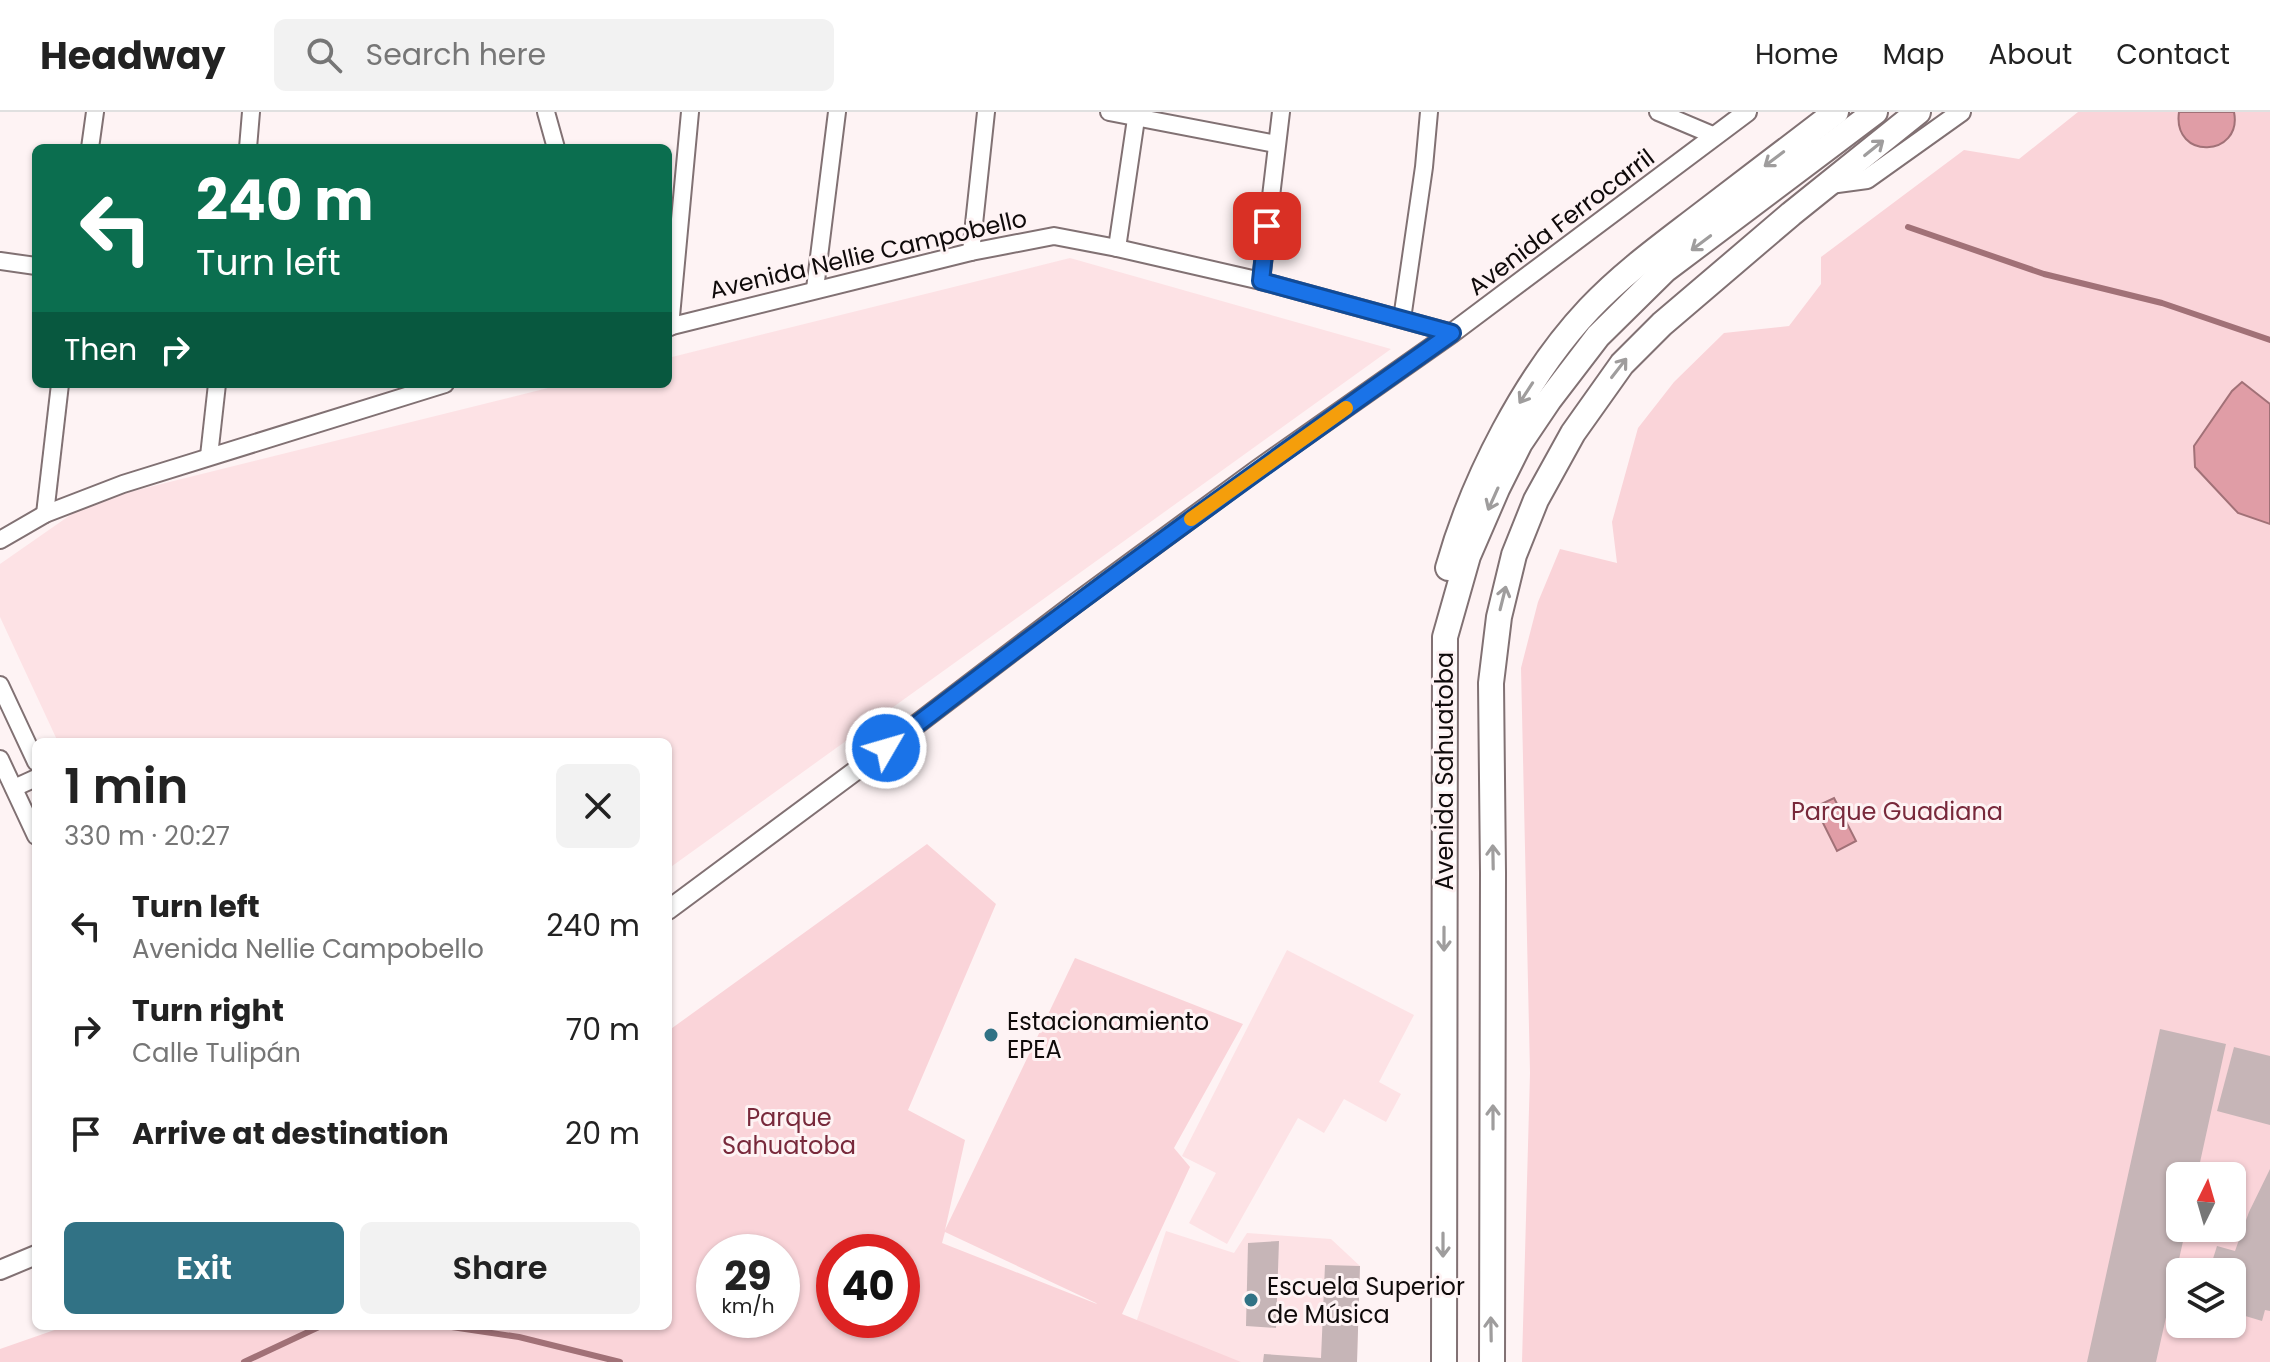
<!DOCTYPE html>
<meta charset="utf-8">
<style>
:root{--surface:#fff;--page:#f2f2f2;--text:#222;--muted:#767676;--line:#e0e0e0;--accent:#317285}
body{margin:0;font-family:Poppins,sans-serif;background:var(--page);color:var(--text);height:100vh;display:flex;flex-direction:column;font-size:30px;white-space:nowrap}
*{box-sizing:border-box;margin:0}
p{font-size:26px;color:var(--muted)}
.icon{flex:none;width:44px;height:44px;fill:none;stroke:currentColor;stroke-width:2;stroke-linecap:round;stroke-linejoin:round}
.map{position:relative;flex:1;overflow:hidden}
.details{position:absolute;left:32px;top:626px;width:640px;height:592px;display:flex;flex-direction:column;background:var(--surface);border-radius:12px;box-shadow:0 2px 6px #0004}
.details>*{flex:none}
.top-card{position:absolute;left:32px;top:32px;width:640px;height:244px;border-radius:12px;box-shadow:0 2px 6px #0004;background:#0b6e4f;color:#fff;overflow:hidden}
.needle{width:52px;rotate:5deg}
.controls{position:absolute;left:2166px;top:1050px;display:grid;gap:16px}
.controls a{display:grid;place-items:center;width:80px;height:80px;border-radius:12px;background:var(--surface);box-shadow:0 2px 6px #0004;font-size:40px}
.speed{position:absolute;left:696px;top:1122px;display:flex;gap:16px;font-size:40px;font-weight:700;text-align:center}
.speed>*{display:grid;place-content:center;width:104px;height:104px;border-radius:50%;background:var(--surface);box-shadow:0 2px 6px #0004;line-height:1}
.speed small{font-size:20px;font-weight:400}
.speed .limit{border:12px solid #d22;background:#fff;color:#111}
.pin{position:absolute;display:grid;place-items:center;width:68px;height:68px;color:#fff;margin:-34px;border-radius:16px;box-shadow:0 4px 12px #0006}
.me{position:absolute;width:88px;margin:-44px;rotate:52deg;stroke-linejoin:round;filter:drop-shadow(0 0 6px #0008)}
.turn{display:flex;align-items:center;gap:28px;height:168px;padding:0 32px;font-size:36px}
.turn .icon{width:104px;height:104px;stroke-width:2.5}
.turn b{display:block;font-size:56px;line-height:68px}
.then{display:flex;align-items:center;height:76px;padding:0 32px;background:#0003;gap:16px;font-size:30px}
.round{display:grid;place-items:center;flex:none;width:84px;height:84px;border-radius:12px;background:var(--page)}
.summary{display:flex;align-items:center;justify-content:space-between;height:136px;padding:0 32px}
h1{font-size:48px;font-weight:600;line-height:60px}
.button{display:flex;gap:16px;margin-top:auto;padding:16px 32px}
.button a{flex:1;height:92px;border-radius:12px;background:var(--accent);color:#fff;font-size:32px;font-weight:600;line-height:92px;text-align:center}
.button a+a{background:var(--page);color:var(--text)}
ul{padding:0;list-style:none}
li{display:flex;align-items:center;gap:24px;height:104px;padding:0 32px}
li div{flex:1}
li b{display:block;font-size:30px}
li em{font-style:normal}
header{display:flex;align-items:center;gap:48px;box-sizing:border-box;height:112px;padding:0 40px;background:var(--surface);border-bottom:2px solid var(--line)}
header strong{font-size:38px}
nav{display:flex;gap:44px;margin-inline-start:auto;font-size:28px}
.search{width:560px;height:72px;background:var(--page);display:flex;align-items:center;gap:20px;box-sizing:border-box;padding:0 28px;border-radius:12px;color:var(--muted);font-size:30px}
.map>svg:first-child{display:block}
.built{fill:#fde2e5}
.green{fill:#fad4d9;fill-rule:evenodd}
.water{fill:#e09da6;stroke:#a17177;stroke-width:2}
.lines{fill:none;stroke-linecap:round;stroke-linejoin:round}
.stream{stroke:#a17177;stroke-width:6}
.building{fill:#c6b5b7}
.minor-casing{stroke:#817173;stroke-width:20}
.tertiary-casing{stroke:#817173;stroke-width:22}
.primary-casing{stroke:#817173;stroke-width:28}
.minor{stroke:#fff;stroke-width:16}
.tertiary{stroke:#fff;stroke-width:18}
.primary{stroke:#fff;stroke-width:24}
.oneway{stroke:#9f9d9d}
.route-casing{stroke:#114b97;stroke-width:20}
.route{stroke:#1a73e8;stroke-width:14}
.slow{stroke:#f59e0b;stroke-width:14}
.poi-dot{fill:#317285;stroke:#fef3f4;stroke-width:3}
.labels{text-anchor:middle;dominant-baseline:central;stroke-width:6;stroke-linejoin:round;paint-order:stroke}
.street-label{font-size:24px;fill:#0f0a0a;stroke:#fef3f4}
.park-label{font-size:24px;fill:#78293b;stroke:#fef3f4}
.poi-label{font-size:24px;fill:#0f0a0a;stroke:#fef3f4;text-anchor:start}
</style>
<header>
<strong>Headway</strong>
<div class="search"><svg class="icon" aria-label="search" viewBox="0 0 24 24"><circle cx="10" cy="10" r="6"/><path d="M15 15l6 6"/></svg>Search here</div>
<nav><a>Home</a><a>Map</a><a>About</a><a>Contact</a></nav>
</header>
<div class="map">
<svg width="2270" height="1250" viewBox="0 0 2270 1250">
<rect width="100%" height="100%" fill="#fef3f4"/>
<g class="built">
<polygon points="1070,146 1391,237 668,757 668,630 58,630 0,505 0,452 89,390 564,272 668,272 668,246"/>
<polygon points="1287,838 1414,903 1379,970 1401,982 1386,1010 1344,987 1324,1021 1298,1006 1227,1132 1189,1111 1216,1061 1182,1044"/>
<polygon points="1166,1119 1234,1141 1247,1121 1331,1127 1360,1154 1357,1250 1176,1250 1132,1223"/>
</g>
<g class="green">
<path d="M2078,0H2270V1250H1522L1530,961L1521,556L1538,490L1560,437L1617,451L1612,410L1638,316L1674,270L1724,221L1789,214L1821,172V145L1964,38L2019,47ZM2180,1064H2232V1116H2180ZM2180,1160H2232V1212H2180Z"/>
<path d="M927,732L996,792L908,998L965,1028L945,1118L1075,846L1243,912L1174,1036L1190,1055L1122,1202L1241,1250H0V1237L66,1214H668V919ZM945,1120L1096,1191L1097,1192L942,1131ZM714,1140H782V1208H714ZM834,1140H902V1208H834Z"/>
</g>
<g class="water">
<path d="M2179,0H2234C2243,45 2172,49 2179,0Z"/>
<polygon points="2242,270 2270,292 2270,412 2238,401 2195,355 2194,334 2232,279"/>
<polygon points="1834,686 1856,729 1837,739 1815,695"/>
</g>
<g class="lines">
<g class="stream">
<polyline points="1908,115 2044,162 2162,191 2270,228"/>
<polyline points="445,1214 519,1225 620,1250"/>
<polyline points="244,1250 321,1214"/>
</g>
</g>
<g class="building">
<polygon points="2160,917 2226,932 2197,1064 2180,1064 2180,1116 2186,1116 2156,1250 2087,1250"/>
<polygon points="2234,935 2270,944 2270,1013 2217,999"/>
<polygon points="2270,1057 2270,1199 2265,1198 2262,1209 2242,1203 2232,1194 2232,1160 2212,1160 2211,1153 2217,1134 2235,1139 2249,1100"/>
<polygon points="1279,1129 1276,1216 1246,1214 1248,1131"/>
<polygon points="1325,1153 1360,1154 1357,1250 1263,1250 1264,1242 1321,1246"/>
</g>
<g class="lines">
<g class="minor-casing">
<g id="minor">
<polyline points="546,0 556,36"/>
<polyline points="1109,0 1276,32"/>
<polyline points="1658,0 1715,24"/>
<polyline points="90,36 95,0"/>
<polyline points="248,36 251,0"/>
<polyline points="1117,136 1137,0"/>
<polyline points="971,140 986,0"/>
<polyline points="0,149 36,154"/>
<polyline points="1261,169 1281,0"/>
<polyline points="815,177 837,0"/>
<polyline points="1402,207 1424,55 1429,0"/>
<polyline points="668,215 971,140 1054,124 1117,136 1261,169 1452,221"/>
<polyline points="670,215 690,0"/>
<polyline points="209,344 217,272"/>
<polyline points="45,402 60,272"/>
<polyline points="0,428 45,402 123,372 445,272"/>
<polyline points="0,573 36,650"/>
<polyline points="0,647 36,724"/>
<polyline points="14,676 36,666"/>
</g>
</g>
<g class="tertiary-casing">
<g id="tertiary">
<polyline points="1830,72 1867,67 1961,0"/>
<polyline points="668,798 862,654 1076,491 1257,358 1452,221 1747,0"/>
<polyline points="0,1158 36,1143"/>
</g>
</g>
<g class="primary-casing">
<g id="primary">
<path d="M1448,456C1473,367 1526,264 1589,197C1623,161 1662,133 1701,103C1746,69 1791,34 1836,0"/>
<polyline points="1444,1250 1445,525 1468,444 1497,377 1520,331 1549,288 1598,224 1665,158 1875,0"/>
<polyline points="1492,1250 1493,761 1491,571 1499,505 1514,443 1536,388 1573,321 1622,252 1662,212 1791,102 1918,0"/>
</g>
</g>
<use href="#minor" class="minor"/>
<use href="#tertiary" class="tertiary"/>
<use href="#primary" class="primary"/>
</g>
<defs><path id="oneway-shaft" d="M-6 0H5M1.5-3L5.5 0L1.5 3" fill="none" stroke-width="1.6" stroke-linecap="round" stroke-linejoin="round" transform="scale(2)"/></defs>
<g class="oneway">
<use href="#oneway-shaft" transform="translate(1874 36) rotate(-39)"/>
<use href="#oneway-shaft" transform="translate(1774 47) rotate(143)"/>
<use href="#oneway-shaft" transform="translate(1701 131) rotate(143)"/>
<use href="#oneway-shaft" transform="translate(1619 256) rotate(-52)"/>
<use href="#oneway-shaft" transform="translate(1526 281) rotate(123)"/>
<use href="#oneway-shaft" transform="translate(1493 387) rotate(114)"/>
<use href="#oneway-shaft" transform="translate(1503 486) rotate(-76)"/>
<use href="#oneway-shaft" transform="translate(1493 745) rotate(-91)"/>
<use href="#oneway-shaft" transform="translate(1444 827) rotate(90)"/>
<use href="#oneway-shaft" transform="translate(1493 1005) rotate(-90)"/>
<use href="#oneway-shaft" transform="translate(1443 1133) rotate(90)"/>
<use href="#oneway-shaft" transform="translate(1491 1217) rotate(-91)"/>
</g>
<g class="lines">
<g class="route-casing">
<path id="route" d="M886,636C1072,493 1261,355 1452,221L1261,169L1267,114"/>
</g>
<use href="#route" class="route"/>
<polyline class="slow" points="1191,407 1346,296"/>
</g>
<g class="poi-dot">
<circle cx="991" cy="923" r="8"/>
<circle cx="1251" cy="1188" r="8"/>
</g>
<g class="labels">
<g class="street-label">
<text transform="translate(1561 110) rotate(-37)">Avenida Ferrocarril</text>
<text transform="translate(868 142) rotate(-13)">Avenida Nellie Campobello</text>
<text transform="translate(1444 659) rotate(-90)">Avenida Sahuatoba</text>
</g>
<g class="park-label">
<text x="1897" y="699">Parque Guadiana</text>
<text x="789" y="1005">Parque<tspan x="789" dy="28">Sahuatoba</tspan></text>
</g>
<g class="poi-label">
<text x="1007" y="909">Estacionamiento<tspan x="1007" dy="28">EPEA</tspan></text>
<text x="1267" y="1174">Escuela Superior<tspan x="1267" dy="28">de Música</tspan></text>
</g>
</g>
</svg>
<div class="controls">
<a><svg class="needle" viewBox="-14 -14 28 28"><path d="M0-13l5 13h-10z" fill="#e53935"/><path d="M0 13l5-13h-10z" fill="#767676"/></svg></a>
<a><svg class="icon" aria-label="layers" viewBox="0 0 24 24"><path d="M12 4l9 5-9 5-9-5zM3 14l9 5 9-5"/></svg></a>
</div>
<div class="speed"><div>29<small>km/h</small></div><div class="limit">40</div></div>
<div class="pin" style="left:1267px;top:114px;background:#d93025"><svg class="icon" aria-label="arrive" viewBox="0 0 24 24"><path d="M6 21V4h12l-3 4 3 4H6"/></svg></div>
<svg class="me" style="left:886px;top:636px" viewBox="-20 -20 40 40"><circle r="17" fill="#1a73e8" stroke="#fff" stroke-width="3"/><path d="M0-11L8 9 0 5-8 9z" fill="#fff"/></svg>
<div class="top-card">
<div class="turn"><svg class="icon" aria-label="left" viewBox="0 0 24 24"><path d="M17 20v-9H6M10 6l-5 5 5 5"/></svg><div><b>240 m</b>Turn left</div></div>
<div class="then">Then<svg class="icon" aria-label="right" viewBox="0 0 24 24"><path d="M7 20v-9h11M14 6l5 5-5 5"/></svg></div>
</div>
<section class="details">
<div class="summary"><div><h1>1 min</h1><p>330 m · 20:27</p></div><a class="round"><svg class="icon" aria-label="close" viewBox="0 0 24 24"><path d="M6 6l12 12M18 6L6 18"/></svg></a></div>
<ul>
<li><svg class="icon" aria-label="left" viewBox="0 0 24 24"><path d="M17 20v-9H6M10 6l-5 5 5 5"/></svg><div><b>Turn left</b><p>Avenida Nellie Campobello</p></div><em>240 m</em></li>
<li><svg class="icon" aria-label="right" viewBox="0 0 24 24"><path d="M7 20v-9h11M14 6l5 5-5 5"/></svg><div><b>Turn right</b><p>Calle Tulipán</p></div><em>70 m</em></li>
<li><svg class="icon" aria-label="arrive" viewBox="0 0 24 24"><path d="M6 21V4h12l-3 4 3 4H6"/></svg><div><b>Arrive at destination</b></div><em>20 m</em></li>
</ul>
<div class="button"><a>Exit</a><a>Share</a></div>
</section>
</div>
